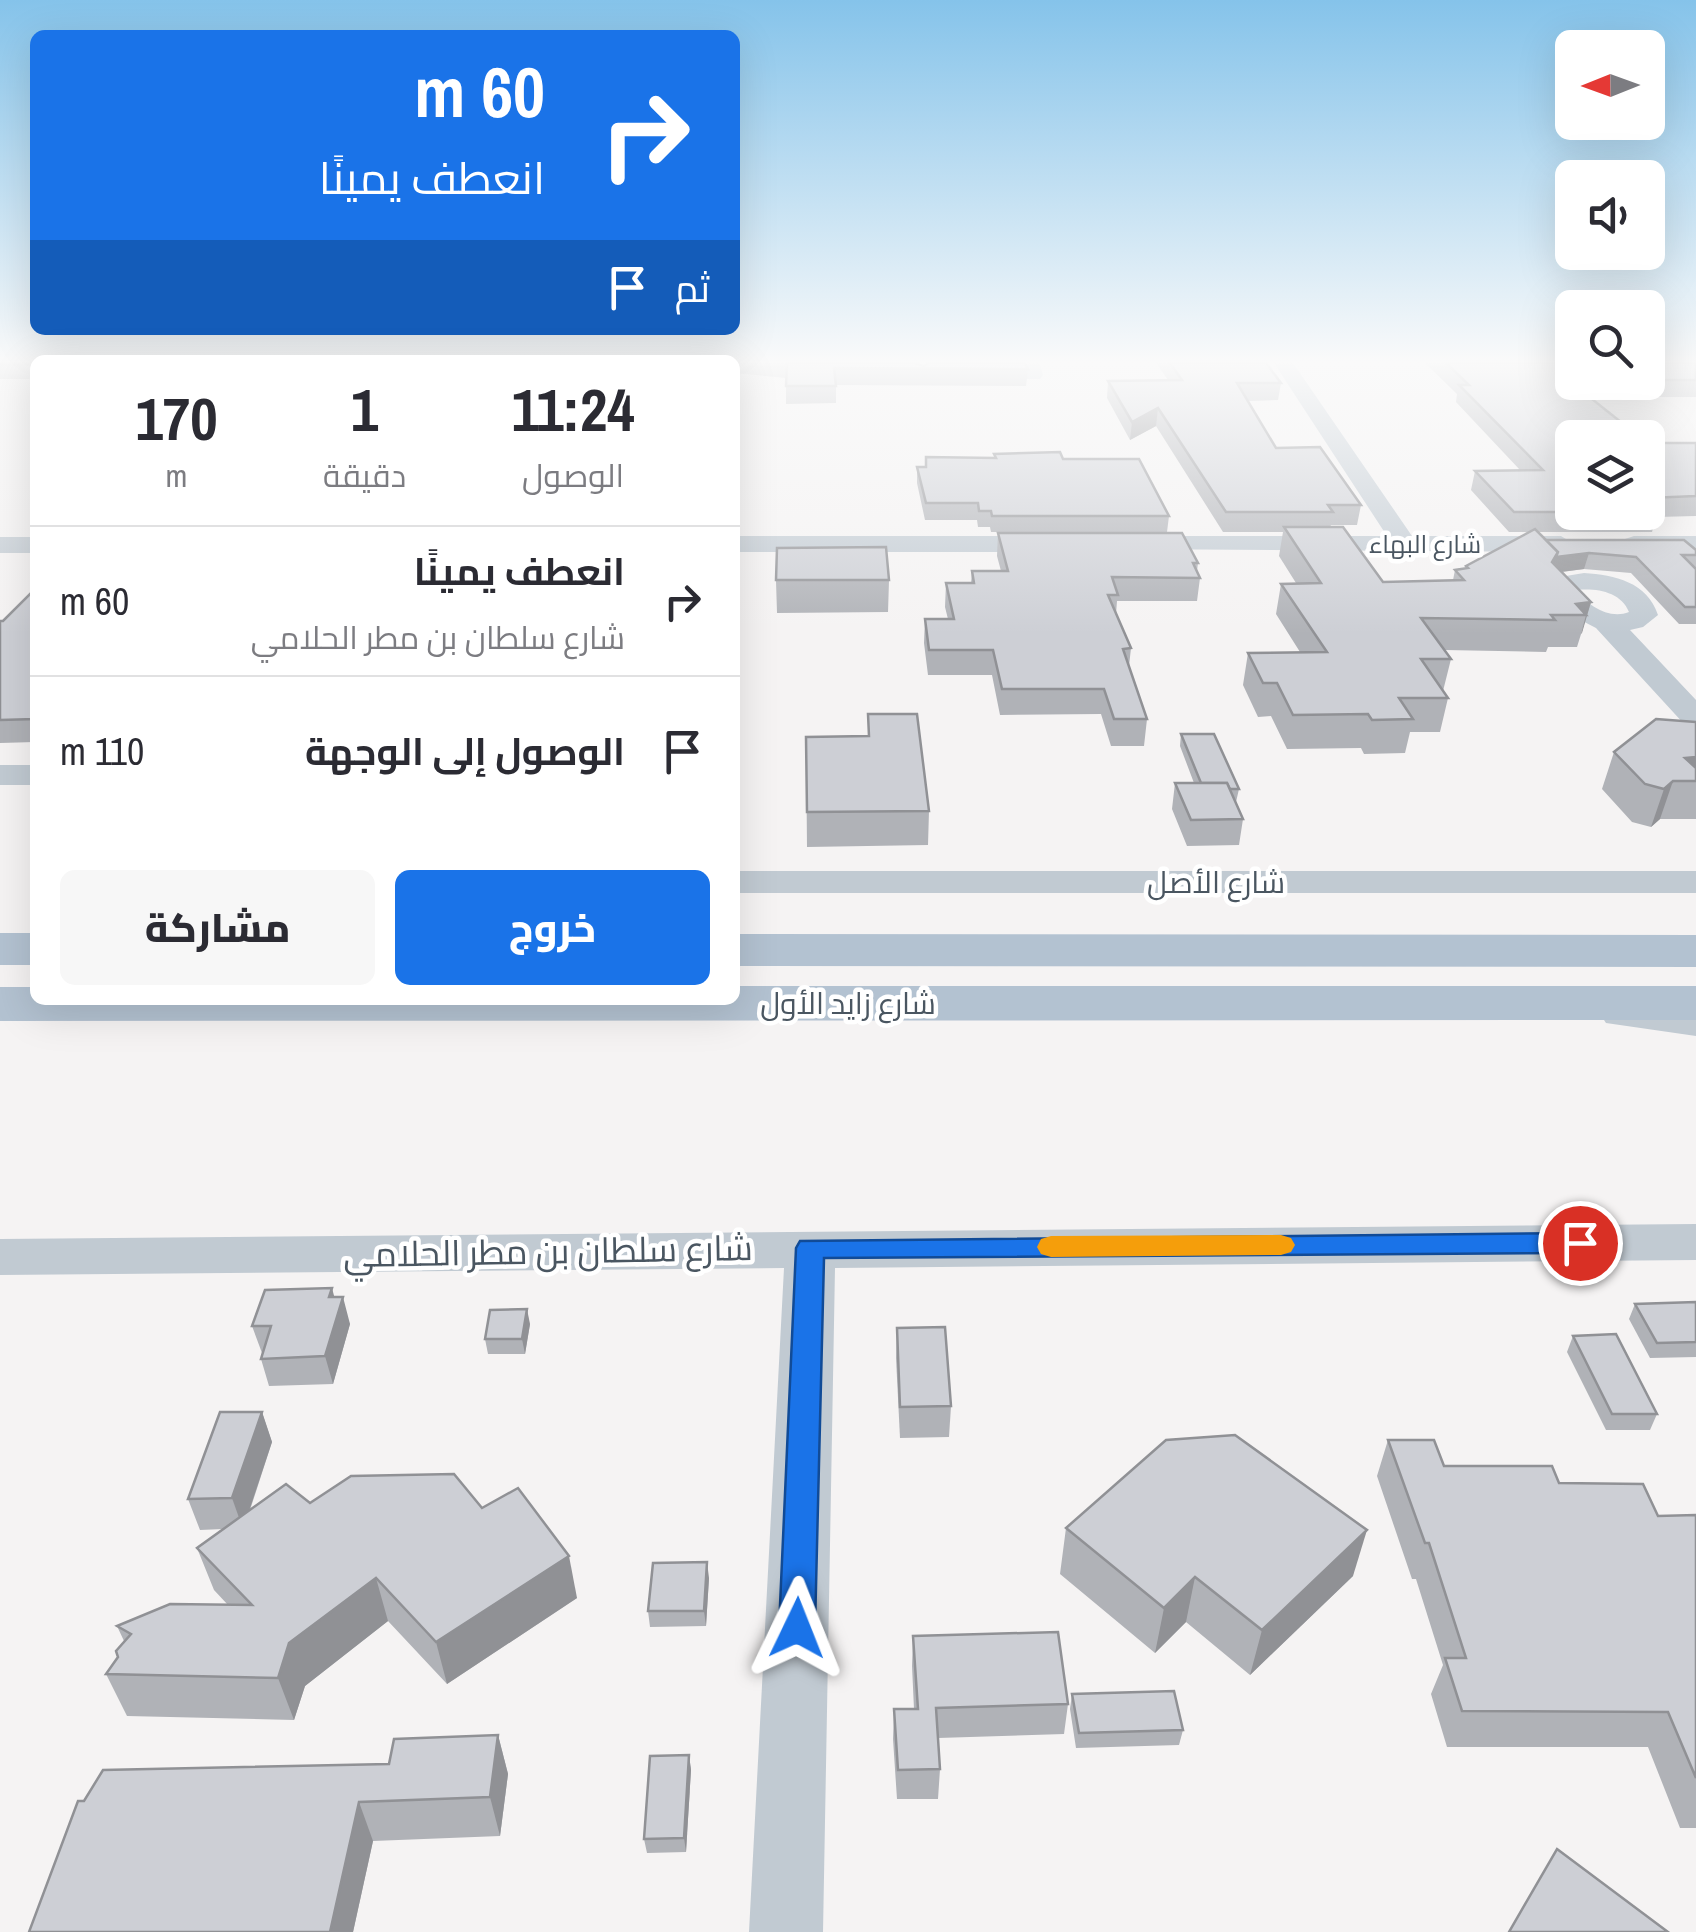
<!DOCTYPE html>
<html lang="ar">
<meta charset="utf-8">
<style>
:root{--surface:#fff;--page:#f7f7f7;--text:#2b2b33;--muted:#7c7c81;--line:#e1e1e2;--accent:#1a73e8}
body{margin:0;font-family:"Archivo Narrow",Cairo,sans-serif;background:var(--page);color:var(--text);direction:rtl;height:100vh;display:flex;flex-direction:column;font-size:38px;white-space:nowrap}
*{box-sizing:border-box;margin:0}
p{font-size:32px;color:var(--muted)}
.icon{flex:none;width:55px;height:55px;fill:none;stroke:currentColor;stroke-width:2;stroke-linecap:round;stroke-linejoin:round}
.map{position:relative;flex:1;overflow:hidden;direction:ltr}
.details{position:absolute;left:30px;top:355px;width:710px;height:650px;display:flex;flex-direction:column;background:var(--surface);border-radius:15px;box-shadow:0 10px 40px #0002;direction:rtl}
.details>*{flex:none}
.hud{position:absolute;left:30px;top:30px;width:710px;height:305px;border-radius:15px;box-shadow:0 10px 40px #0002;direction:rtl;background:#1a73e8;color:#fff;overflow:hidden}
.needle{width:65px;rotate:269deg}
.tools{position:absolute;left:1555px;top:30px;display:grid;gap:20px}
.tools a{display:grid;place-items:center;width:110px;height:110px;border-radius:15px;background:var(--surface);box-shadow:0 10px 40px #0002;font-size:50px}
.pin{position:absolute;display:grid;place-items:center;width:85px;height:85px;color:#fff;margin:-42px;border:5px solid #fff;border-radius:50%;box-shadow:0 2px 10px #0007}
.me{position:absolute;width:110px;margin:-55px;rotate:2deg;stroke-linejoin:round;filter:drop-shadow(0 0 8px #0008)}
.turn{display:flex;align-items:center;gap:35px;height:210px;padding:0 30px;font-size:45px}
.turn .icon{width:130px;height:130px;stroke-width:2.5}
.turn b{display:block;font-size:70px;line-height:85px}
.then{display:flex;align-items:center;height:95px;padding:0 30px;background:#0003;gap:20px;font-size:38px}
.eta{display:flex;justify-content:space-evenly;align-items:center;height:170px;text-align:center}
.eta b{font-size:60px;font-weight:800;line-height:70px}
.cta{display:flex;gap:20px;margin-top:auto;padding:20px 30px}
.cta a{flex:1;height:115px;border-radius:15px;background:var(--accent);color:#fff;font-size:40px;font-weight:800;line-height:115px;text-align:center}
.cta a+a{background:var(--page);color:var(--text)}
ul{padding:0;list-style:none}
li{display:flex;align-items:center;gap:30px;height:150px;padding:0 30px;border-top:2px solid var(--line)}
li div{flex:1}
li b{display:block;font-size:38px}
li em{font-style:normal}
.map>svg:first-child{display:block}
.lines{fill:none;stroke-linecap:round;stroke-linejoin:round}
.minor{fill:#c1cad2;fill-rule:evenodd}
.primary{fill:#b3c2d1;fill-rule:evenodd}
.wall{fill:#b0b2b7}
.shaded-wall{fill:#909195}
.building{fill:#cdcfd5;stroke:#909195;stroke-width:2.5}
.route{fill:#1a73e8;stroke:#114b97;stroke-width:2.5}
.slow{fill:#f59e0b}
.labels{text-anchor:middle;dominant-baseline:central;stroke-width:9;stroke-linejoin:round;paint-order:stroke}
.far-street-label{font-size:25px;fill:#4a5661;stroke:#fff}
.street-label{font-size:30px;fill:#4a5661;stroke:#fff}
.near-street-label{font-size:35px;fill:#4a5661;stroke:#fff}
</style>
<div class="map">
<svg width="1696" height="1932" viewBox="0 0 1696 1932">
<rect width="100%" height="100%" fill="#f5f3f3"/>
<g class="lines">
<g class="minor">
<polygon points="1019,363 1039,363 1043,375 1040,379 1026,379"/>
<polygon points="1274,363 1293,363 1412,536 1561,536 1574,544 1561,552 1125,549 1121,544 1134,536 1387,536"/>
<polygon points="735,536 1051,536 1064,544 1051,552 735,552"/>
<polygon points="1634,536 1696,536 1696,552 1625,549 1621,544 1625,539"/>
<rect x="0" y="537" width="35" height="16"/>
<path d="M1584,573C1615,575 1647,582 1658,615L1643,627L1630,630L1696,700V727L1685,725L1596,628L1567,613L1547,590L1560,577ZM1577,590C1597,588 1621,592 1629,612C1609,620 1587,605 1577,590Z"/>
<rect x="0" y="765" width="35" height="20"/>
<rect x="735" y="871" width="961" height="22"/>
<polygon points="1621,1001 1696,1010 1696,1036 1606,1023 1600,1014 1606,1005"/>
<polygon points="1696,1224 1696,1260 835,1268 823,1932 749,1932 784,1268 0,1275 0,1239"/>
</g>
<g class="primary">
<rect x="0" y="933" width="35" height="32"/>
<polygon points="735,934 1696,935 1696,967 735,966"/>
<polygon points="735,986 1696,986 1696,1020 0,1021 0,987 35,987 35,1000 735,1000"/>
</g>
</g>
<g class="wall">
<rect x="0" y="363" width="35" height="16"/>
<polygon points="735,363 914,363 924,366 1028,369 1026,386 836,385 836,403 786,404 786,378 735,373"/>
<polygon points="1156,363 1266,363 1281,383 1278,400 1248,401 1276,448 1361,505 1357,525 1331,525 1330,527 1383,582 1453,580 1455,570 1466,569 1466,566 1530,532 1509,532 1471,490 1475,471 1520,470 1456,402 1457,394 1425,363 1572,363 1572,382 1648,382 1648,363 1696,363 1696,397 1590,397 1572,438 1648,512 1648,442 1696,443 1696,516 1656,517 1652,532 1538,532 1546,540 1696,550 1696,624 1679,624 1631,573 1584,569 1562,572 1591,602 1577,647 1548,647 1546,652 1445,650 1451,659 1443,691 1448,698 1440,732 1410,732 1405,753 1364,754 1361,748 1287,749 1271,716 1258,717 1243,685 1248,653 1300,652 1276,614 1281,584 1296,583 1279,556 1283,532 1223,532 1156,426 1130,440 1107,398 1108,381 1168,380"/>
<polygon points="994,454 1063,459 1169,516 1167,532 991,532 990,527 978,527 977,520 925,520 917,483 917,467 994,458"/>
<polygon points="998,533 1198,563 1197,571 1200,578 1197,601 1117,601 1116,614 1131,648 1129,666 1147,719 1144,746 1111,746 1101,714 1000,715 992,675 928,675 924,643 925,619 948,619 945,607 946,583 971,583 972,571 1001,571 997,556"/>
<polygon points="776,580 889,580 888,612 777,613"/>
<polygon points="35,589 35,742 0,743 0,621 3,621"/>
<polygon points="868,714 929,811 928,845 807,847 806,737 868,736"/>
<polygon points="1696,722 1696,819 1660,819 1651,827 1632,822 1602,789 1614,752"/>
<polygon points="1181,734 1239,789 1236,802 1243,819 1239,845 1187,846 1172,809 1175,783 1194,783 1180,746"/>
<polygon points="334,1297 350,1324 333,1384 269,1386 261,1359 262,1353 252,1326"/>
<polygon points="1696,1302 1696,1357 1650,1358 1629,1319 1635,1304"/>
<polygon points="530,1324 525,1354 488,1354 485,1339"/>
<polygon points="897,1328 951,1406 949,1437 900,1438 896,1358"/>
<polygon points="1573,1336 1657,1414 1650,1430 1606,1430 1567,1352"/>
<polygon points="262,1412 272,1442 250,1510 310,1503 482,1508 577,1598 447,1684 388,1621 305,1686 294,1720 127,1716 106,1674 118,1657 124,1641 117,1626 228,1605 214,1590 197,1548 223,1529 200,1530 188,1499"/>
<polygon points="1388,1440 1444,1466 1559,1483 1658,1516 1696,1515 1696,1828 1680,1828 1648,1747 1447,1747 1431,1694 1443,1665 1416,1579 1412,1579 1377,1476"/>
<polygon points="1066,1528 1353,1576 1250,1675 1186,1622 1155,1653 1060,1574"/>
<polygon points="709,1578 706,1626 650,1627 648,1611"/>
<polygon points="913,1636 1068,1704 1064,1734 938,1738 940,1769 938,1799 897,1799 893,1739 894,1709 914,1709 912,1666"/>
<polygon points="1072,1694 1183,1730 1179,1745 1076,1748 1070,1709"/>
<polygon points="498,1735 508,1774 500,1836 373,1841 353,1932 29,1932 389,1764"/>
<polygon points="689,1755 691,1770 686,1852 647,1853 644,1839"/>
</g>
<g class="shaded-wall">
<polygon points="1158,408 1156,426 1130,440 1132,422"/>
<polygon points="1589,553 1584,569 1552,573 1552,558"/>
<polygon points="1591,602 1582,633 1581,634 1586,615 1576,604"/>
<polygon points="1696,757 1696,781 1685,758"/>
<polygon points="1673,781 1660,819 1651,827 1664,789"/>
<polygon points="332,1288 338,1311 343,1297 350,1324 333,1384 325,1356 329,1297"/>
<polygon points="527,1309 530,1324 525,1354 522,1339"/>
<polygon points="262,1412 272,1442 243,1529 232,1498"/>
<polygon points="1367,1530 1353,1576 1250,1675 1262,1630"/>
<polygon points="569,1556 577,1598 447,1684 436,1642"/>
<polygon points="707,1562 709,1578 706,1626 704,1611"/>
<polygon points="1195,1577 1186,1622 1155,1653 1164,1608"/>
<polygon points="376,1578 388,1621 305,1686 294,1720 278,1678 289,1643"/>
<polygon points="498,1735 508,1774 500,1836 490,1797"/>
<polygon points="689,1755 691,1770 686,1852 684,1838"/>
<polygon points="359,1802 373,1841 353,1932 330,1932"/>
</g>
<g class="building">
<rect x="0" y="363" width="35" height="2"/>
<polygon points="787,363 914,363 924,366 929,363 1025,363 1028,369 834,368 836,386 786,386"/>
<polygon points="1170,363 1266,363 1281,383 1237,383 1276,448 1320,447 1361,505 1328,505 1333,512 1226,512 1158,408 1132,422 1108,381 1182,380"/>
<polygon points="1446,363 1572,363 1572,380 1568,380 1641,438 1572,438 1572,512 1514,512 1475,471 1543,470 1459,385 1469,385"/>
<rect x="1648" y="363" width="48" height="17"/>
<polygon points="1648,443 1696,443 1696,496 1648,498"/>
<polygon points="1060,452 1063,459 1139,459 1169,516 992,516 991,511 979,511 978,503 926,503 917,467 926,467 926,457 996,458 994,454"/>
<polygon points="1648,504 1658,512 1648,512"/>
<polygon points="1284,527 1343,527 1383,582 1464,580 1455,570 1468,568 1466,566 1535,529 1558,552 1552,562 1591,602 1576,604 1586,615 1551,615 1555,620 1421,618 1451,659 1421,659 1448,698 1399,698 1413,719 1372,720 1368,714 1293,715 1277,683 1263,683 1248,653 1327,652 1281,584 1321,583"/>
<polygon points="998,533 1182,533 1198,563 1193,563 1200,578 1112,577 1118,595 1108,595 1131,648 1123,649 1147,719 1114,719 1104,689 1002,689 993,650 929,650 925,619 954,619 946,583 974,583 972,571 1008,571"/>
<polygon points="1546,540 1684,540 1696,550 1696,555 1682,555 1696,569 1696,607 1685,607 1636,557 1589,553 1556,557 1558,552"/>
<polygon points="886,547 889,580 776,580 777,548"/>
<polygon points="35,589 35,719 0,720 0,621 3,621"/>
<polygon points="868,714 917,714 929,811 807,812 806,737 869,736"/>
<polygon points="1656,719 1696,722 1696,757 1685,758 1696,768 1696,781 1673,781 1664,789 1645,784 1614,752"/>
<polygon points="1181,734 1214,734 1239,789 1230,789 1227,783 1201,783"/>
<polygon points="1175,783 1227,783 1243,819 1191,820"/>
<polygon points="332,1288 329,1297 343,1297 325,1356 261,1359 271,1326 252,1326 265,1290"/>
<polygon points="1696,1302 1696,1342 1657,1343 1635,1304"/>
<polygon points="527,1309 522,1339 485,1339 490,1310"/>
<polygon points="945,1327 951,1406 900,1407 897,1328"/>
<polygon points="1616,1334 1657,1414 1612,1414 1573,1336"/>
<polygon points="220,1412 262,1412 232,1498 188,1499"/>
<polygon points="1235,1435 1367,1530 1262,1630 1195,1577 1164,1608 1066,1528 1166,1440"/>
<polygon points="1388,1440 1434,1440 1444,1466 1552,1466 1559,1483 1643,1484 1658,1516 1696,1515 1696,1778 1668,1712 1462,1711 1445,1658 1466,1658 1429,1543 1425,1543"/>
<polygon points="454,1474 482,1508 518,1488 569,1556 436,1642 376,1578 289,1643 278,1678 106,1674 118,1657 116,1651 131,1634 117,1626 170,1604 252,1605 197,1548 286,1484 310,1503 351,1476"/>
<polygon points="707,1562 704,1611 648,1611 653,1563"/>
<polygon points="1058,1632 1068,1704 936,1708 940,1769 898,1770 894,1709 918,1709 913,1636"/>
<polygon points="1174,1691 1183,1730 1079,1733 1072,1694"/>
<polygon points="498,1735 490,1797 359,1802 330,1932 29,1932 78,1801 84,1801 103,1770 389,1764 394,1739"/>
<polygon points="689,1755 684,1838 644,1839 650,1756"/>
<polygon points="1557,1849 1668,1932 1509,1932"/>
</g>
<linearGradient id="sky" x2="0" y2="1"><stop stop-color="#85c3ea"/><stop offset="0.57" stop-color="#fafafa"/><stop offset="1" stop-color="#fafafa" stop-opacity="0"/></linearGradient>
<rect width="1696" height="634" fill="url(#sky)"/>
<polygon class="route" points="1580,1233 1590,1236 1595,1243 1590,1250 1580,1253 824,1258 815,1628 809,1640 797,1645 784,1640 779,1628 796,1248 800,1241"/>
<polygon class="slow" points="1281,1235 1291,1238 1295,1245 1291,1252 1281,1255 1051,1257 1041,1254 1037,1247 1041,1239 1051,1236"/>
<g class="labels">
<g class="far-street-label">
<text x="1425" y="544">شارع البهاء</text>
</g>
<g class="street-label">
<text x="1216" y="882">شارع الأصل</text>
<text x="848" y="1003">شارع زايد الأول</text>
</g>
<g class="near-street-label">
<text transform="translate(548 1251) rotate(-1)">شارع سلطان بن مطر الحلامي</text>
</g>
</g>
</svg>
<div class="tools">
<a><svg class="needle" viewBox="-14 -14 28 28"><path d="M0-13l5 13h-10z" fill="#e53935"/><path d="M0 13l5-13h-10z" fill="#7c7c81"/></svg></a>
<a><svg class="icon" aria-label="sound" viewBox="0 0 24 24"><path d="M4 9h4l5-4v14l-5-4H4zM17 9q2 3 0 6"/></svg></a>
<a><svg class="icon" aria-label="search" viewBox="0 0 24 24"><circle cx="10" cy="10" r="6"/><path d="M15 15l6 6"/></svg></a>
<a><svg class="icon" aria-label="layers" viewBox="0 0 24 24"><path d="M12 4l9 5-9 5-9-5zM3 14l9 5 9-5"/></svg></a>
</div>
<div class="pin" style="left:1580px;top:1243px;background:#d93025"><svg class="icon" aria-label="arrive" viewBox="0 0 24 24"><path d="M6 21V4h12l-3 4 3 4H6"/></svg></div>
<svg class="me" style="left:797px;top:1628px" viewBox="-20 -20 40 40"><path d="M0-17L14 15 0 8-14 15z" fill="#1a73e8" stroke="#fff" stroke-width="4"/></svg>
<div class="hud">
<div class="turn"><svg class="icon" aria-label="right" viewBox="0 0 24 24"><path d="M7 20v-9h11M14 6l5 5-5 5"/></svg><div><b>60 m</b>انعطف يمينًا</div></div>
<div class="then">ثم<svg class="icon" aria-label="arrive" viewBox="0 0 24 24"><path d="M6 21V4h12l-3 4 3 4H6"/></svg></div>
</div>
<section class="details">
<div class="eta">
<div><b>11:24</b><p>الوصول</p></div>
<div><b>1</b><p>دقيقة</p></div>
<div><b>170</b><p>m</p></div>
</div>
<ul>
<li><svg class="icon" aria-label="right" viewBox="0 0 24 24"><path d="M7 20v-9h11M14 6l5 5-5 5"/></svg><div><b>انعطف يمينًا</b><p>شارع سلطان بن مطر الحلامي</p></div><em>60 m</em></li>
<li><svg class="icon" aria-label="arrive" viewBox="0 0 24 24"><path d="M6 21V4h12l-3 4 3 4H6"/></svg><div><b>الوصول إلى الوجهة</b></div><em>110 m</em></li>
</ul>
<div class="cta"><a>خروج</a><a>مشاركة</a></div>
</section>
</div>
